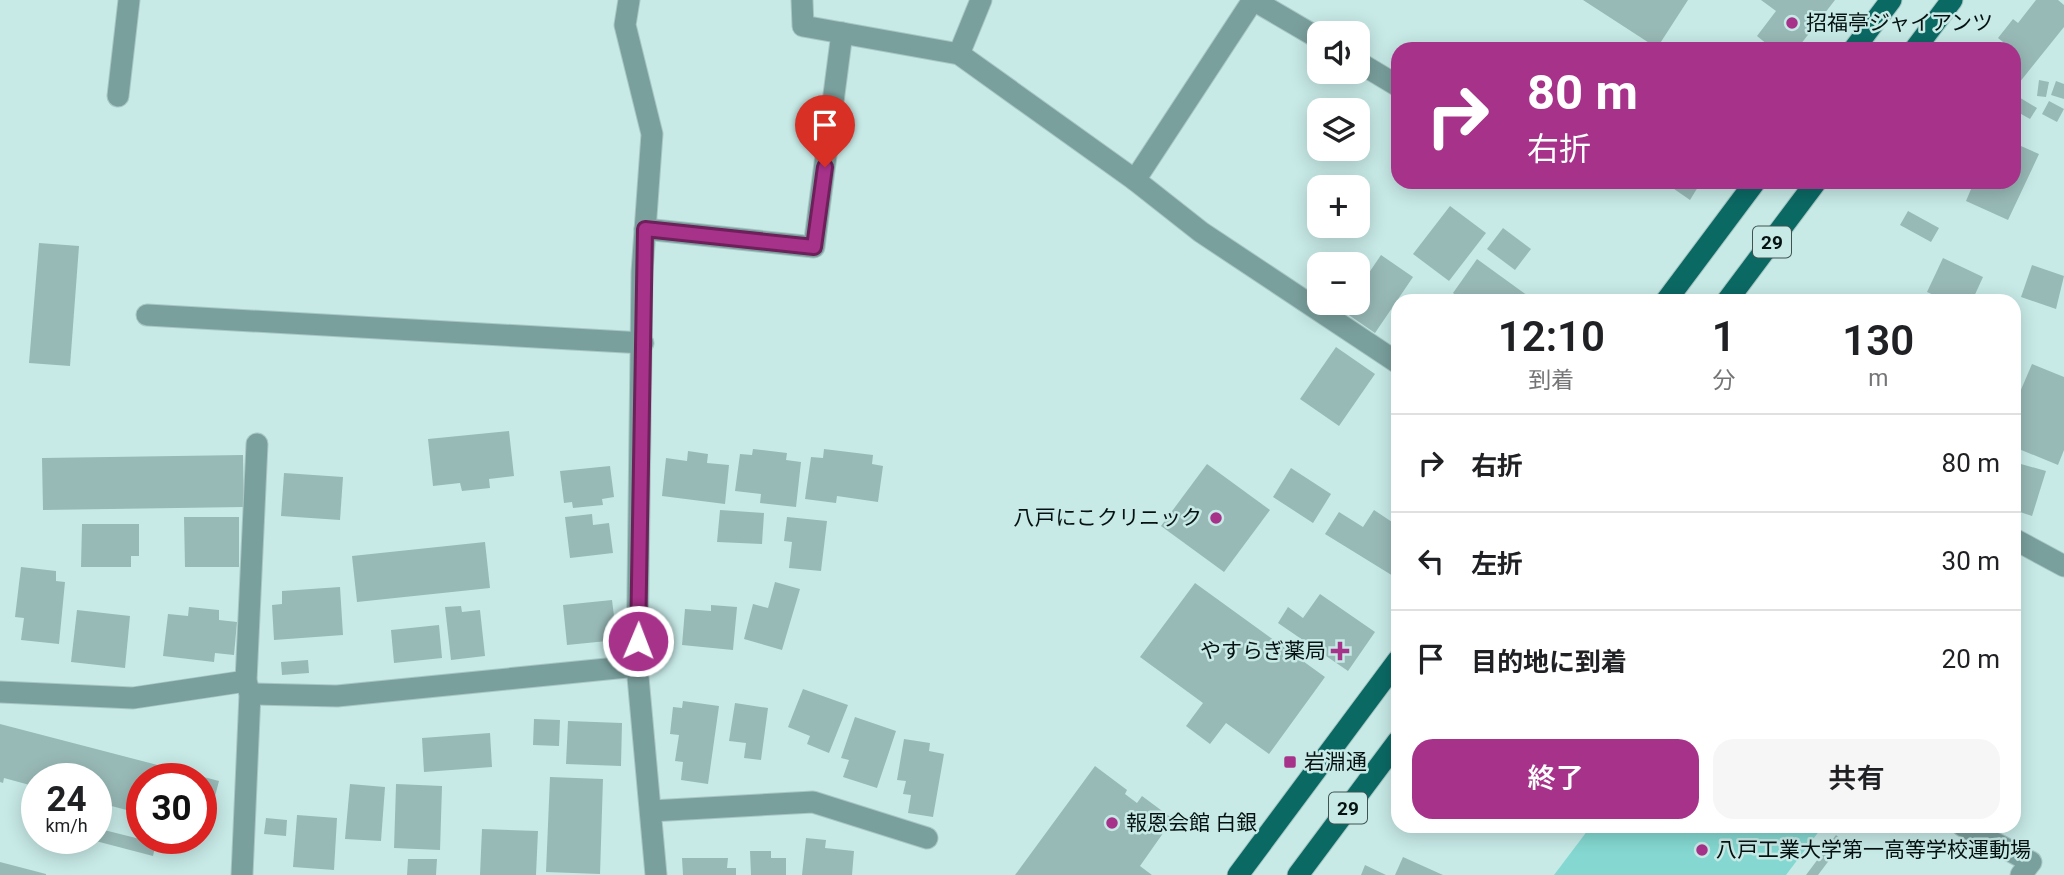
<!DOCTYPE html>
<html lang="ja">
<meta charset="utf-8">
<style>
:root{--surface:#fff;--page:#f6f6f6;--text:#202124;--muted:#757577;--line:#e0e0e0;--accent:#a7328a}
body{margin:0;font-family:Roboto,"Noto Sans JP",sans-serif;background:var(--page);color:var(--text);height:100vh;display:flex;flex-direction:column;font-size:26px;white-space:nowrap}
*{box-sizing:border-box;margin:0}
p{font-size:23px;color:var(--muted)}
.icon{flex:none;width:38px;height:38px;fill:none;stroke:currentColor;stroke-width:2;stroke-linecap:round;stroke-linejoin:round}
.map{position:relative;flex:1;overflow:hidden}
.sheet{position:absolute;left:1391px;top:294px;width:630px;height:539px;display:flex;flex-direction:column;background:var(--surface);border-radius:21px;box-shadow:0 4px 18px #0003}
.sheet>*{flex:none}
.hud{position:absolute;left:1391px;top:42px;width:630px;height:147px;border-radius:21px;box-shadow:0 4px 18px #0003;background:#a7328a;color:#fff;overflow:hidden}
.controls{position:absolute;left:1307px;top:21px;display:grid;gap:14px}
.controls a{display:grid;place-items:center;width:63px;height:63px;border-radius:14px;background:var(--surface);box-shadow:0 4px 18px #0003;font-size:35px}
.speed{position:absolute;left:21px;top:763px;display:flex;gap:14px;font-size:35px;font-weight:700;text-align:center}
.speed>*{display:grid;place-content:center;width:91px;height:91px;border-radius:50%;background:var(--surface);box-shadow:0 4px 18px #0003;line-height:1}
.speed small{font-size:18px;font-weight:400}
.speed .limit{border:10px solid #d22;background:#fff;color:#111}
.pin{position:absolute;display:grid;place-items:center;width:60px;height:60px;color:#fff;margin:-72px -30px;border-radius:50% 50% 50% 0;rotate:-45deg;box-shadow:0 0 7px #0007}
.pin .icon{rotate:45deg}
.me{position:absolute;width:77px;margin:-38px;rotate:1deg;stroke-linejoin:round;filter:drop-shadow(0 0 5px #0008)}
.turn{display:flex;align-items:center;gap:24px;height:147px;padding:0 21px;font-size:32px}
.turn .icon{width:91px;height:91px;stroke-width:2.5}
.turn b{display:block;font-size:49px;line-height:60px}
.eta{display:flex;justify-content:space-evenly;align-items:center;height:119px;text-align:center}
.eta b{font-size:42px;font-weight:600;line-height:49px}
.cta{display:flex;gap:14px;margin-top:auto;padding:14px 21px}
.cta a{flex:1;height:80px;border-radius:21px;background:var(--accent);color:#fff;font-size:28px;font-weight:600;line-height:80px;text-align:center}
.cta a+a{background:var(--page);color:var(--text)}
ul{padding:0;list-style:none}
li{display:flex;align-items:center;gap:21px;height:98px;padding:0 21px;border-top:2px solid var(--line)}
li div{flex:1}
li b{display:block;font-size:26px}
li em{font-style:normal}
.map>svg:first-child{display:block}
.green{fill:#84d8d1}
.building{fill:#98bab7}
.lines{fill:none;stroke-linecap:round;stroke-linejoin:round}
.street-casing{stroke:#a8c7c5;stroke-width:23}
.primary-casing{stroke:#a8c7c5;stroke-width:23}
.street{stroke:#7aa09d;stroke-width:21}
.primary{stroke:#0b6964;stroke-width:21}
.route-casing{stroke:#6d205a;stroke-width:18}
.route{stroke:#a7328a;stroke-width:12}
.poi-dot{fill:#a7328a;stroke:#c7eae7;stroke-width:2.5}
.labels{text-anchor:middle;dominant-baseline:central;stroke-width:5;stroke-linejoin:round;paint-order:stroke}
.shield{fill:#c7eae7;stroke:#405351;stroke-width:2}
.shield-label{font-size:19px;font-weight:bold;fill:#061211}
.poi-label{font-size:21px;fill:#061211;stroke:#c7eae7;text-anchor:start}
</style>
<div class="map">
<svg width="2064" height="875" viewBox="0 0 2064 875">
<rect width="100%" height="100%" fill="#c7eae7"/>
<polygon class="green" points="1591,826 1823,826 1786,875 1554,875"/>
<g class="building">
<polygon points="1583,0 1688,0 1657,48"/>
<polygon points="1761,0 1835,0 1797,49 1773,49 1757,36 1776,11"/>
<polygon points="2036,0 2058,0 2064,5 2064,27 2019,83 2014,79 2014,49 1997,49 2003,42 1998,38 2013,19 2018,23"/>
<polygon points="2039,80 2049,82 2046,97 2037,96"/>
<polygon points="2056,81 2064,84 2064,99 2051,95"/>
<polygon points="2017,96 2037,108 2030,119 2014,110"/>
<polygon points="2049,101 2064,109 2057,122 2042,114"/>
<polygon points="2014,143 2039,154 2008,220 1966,201 1974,182 2014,182"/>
<polygon points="1664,182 1701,182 1690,200"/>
<polygon points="1450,206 1486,233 1449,281 1413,254"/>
<polygon points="1908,211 1939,228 1931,242 1900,225"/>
<polygon points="1503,228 1531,249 1515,270 1487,249"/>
<polygon points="39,243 79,246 70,366 29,363"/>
<polygon points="1381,255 1413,277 1375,333 1343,311 1349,303 1358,303 1358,289"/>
<polygon points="1943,258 1983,277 1972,301 1947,301 1927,292"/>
<polygon points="1477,259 1535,301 1463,301 1453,293"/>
<polygon points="2032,265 2064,276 2056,309 2021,297"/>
<polygon points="1336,347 1375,374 1339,426 1300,399"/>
<polygon points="2032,364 2064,377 2064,450 2058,465 2014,447 2014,406"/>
<polygon points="509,431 514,476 489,479 490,488 462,491 460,483 433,486 428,439"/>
<polygon points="753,449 787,453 786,460 801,462 796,507 760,503 761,494 735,491 740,454 752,455"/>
<polygon points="824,449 873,455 872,464 883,466 878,502 837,496 836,503 805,499 811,457 823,458"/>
<polygon points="688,451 708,454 707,463 729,465 725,504 662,496 666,458 687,461"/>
<polygon points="243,455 244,507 43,510 42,458"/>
<polygon points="2014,462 2046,471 2032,516 2014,510"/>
<polygon points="1207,464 1270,510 1224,572 1161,526"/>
<polygon points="610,466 614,497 602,499 603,505 573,508 572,502 564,503 560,471"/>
<polygon points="1291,468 1331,494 1313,523 1273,497"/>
<polygon points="284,473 343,477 340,520 281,516"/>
<polygon points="720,510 764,513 762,544 717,542"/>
<polygon points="1374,510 1398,526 1398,579 1325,534 1339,512 1363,527"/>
<polygon points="592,514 593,525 609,523 613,553 570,558 565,517"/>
<polygon points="184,517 239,517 239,567 185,567"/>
<polygon points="787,517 827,521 821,571 789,568 792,542 784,541"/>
<polygon points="82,524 139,524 139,556 131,556 131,567 81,567"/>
<polygon points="485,542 490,588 357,602 352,556"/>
<polygon points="21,567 56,571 56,581 65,582 59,644 21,640 24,618 15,617"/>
<polygon points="775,582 800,589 782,650 744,639 753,604 768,608"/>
<polygon points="1195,583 1325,677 1269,754 1226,723 1210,744 1186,726 1203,703 1140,657"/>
<polygon points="340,587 343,635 274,640 272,605 282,604 282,591"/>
<polygon points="1320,594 1375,632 1348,671 1278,623 1288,607 1303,618"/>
<polygon points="612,600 617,640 567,645 563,605"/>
<polygon points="711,605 737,607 733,650 682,645 685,609 711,611"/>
<polygon points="461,606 462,612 480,610 485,656 451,660 445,607"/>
<polygon points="189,607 219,610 219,620 237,622 234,655 215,653 214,662 163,656 168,614 188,616"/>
<polygon points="77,610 130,616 125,668 71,662"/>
<polygon points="439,625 442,658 394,663 391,630"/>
<polygon points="308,660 309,673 282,675 281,662"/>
<polygon points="803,689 848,705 829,753 807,744 810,736 788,727"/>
<polygon points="683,701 719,706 708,784 681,780 683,762 675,761 679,735 670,734 673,707 682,708"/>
<polygon points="735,703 768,708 761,760 744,758 746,743 729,741"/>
<polygon points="855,717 896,731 877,788 843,777 849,760 841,758"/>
<polygon points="534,719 560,720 559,746 533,745"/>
<polygon points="568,721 622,723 621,766 566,764"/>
<polygon points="0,724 219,781 206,830 201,829 201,779 142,779 142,814 96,802 96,779 37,779 37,787 4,778 3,783 0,782"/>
<polygon points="490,733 492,767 424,772 422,738"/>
<polygon points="904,739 930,743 929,751 944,754 933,817 908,813 911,795 903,794 906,781 897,780"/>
<polygon points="1095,766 1127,790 1125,794 1137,803 1142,796 1173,819 1140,866 1152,875 1015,875"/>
<polygon points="550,777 603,779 600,874 546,872"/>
<polygon points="350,784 385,787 381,841 345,839"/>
<polygon points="396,784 442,786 440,850 394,848"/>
<polygon points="297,815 337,818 334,870 293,867"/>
<polygon points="266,818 287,820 286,836 264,834"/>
<polygon points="96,828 156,843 153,856 88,839 96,838"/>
<polygon points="482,829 538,831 536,875 480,875"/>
<polygon points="1836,835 1843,842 1818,875 1806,875"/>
<polygon points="806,838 826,840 825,848 854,851 852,875 802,875"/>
<polygon points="750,851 771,851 771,858 786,858 786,875 751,875"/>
<polygon points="1403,857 1443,875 1395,875"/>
<polygon points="682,858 728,858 727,868 736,868 736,875 683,875"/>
<polygon points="408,859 437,859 436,875 407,875"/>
<polygon points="0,862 46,874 46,875 0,875"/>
<polygon points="1365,865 1386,875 1361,875"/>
</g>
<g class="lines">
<g class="street-casing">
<g id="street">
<polyline points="629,0 625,25 652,134 642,272 637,666 656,875"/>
<polyline points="802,0 803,26 959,54 1135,180 1201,232 1398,363"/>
<polyline points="1255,1 1320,39"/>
<polyline points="959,54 981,0"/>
<polyline points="1358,62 1398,86"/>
<polyline points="118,96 129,0"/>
<polyline points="1135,180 1253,0"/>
<polyline points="645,229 814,247 842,33"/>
<polyline points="147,315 643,343"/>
<polyline points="2014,539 2064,566"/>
<polyline points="0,692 133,698 246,681"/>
<polyline points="250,694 337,696 637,666"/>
<polyline points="651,811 813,802 927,838"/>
<polyline points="1963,826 2031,862 2021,875"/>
<polyline points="242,875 250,694 246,681 257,444"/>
</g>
</g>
<g class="primary-casing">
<g id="primary">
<polyline points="1854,49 1891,0"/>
<polyline points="1915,49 1952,0"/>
<polyline points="1666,301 1755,182"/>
<polyline points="1727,301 1816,182"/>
<polyline points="1238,875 1398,660"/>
<polyline points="1298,875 1398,741"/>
</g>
</g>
<use href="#street" class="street"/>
<use href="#primary" class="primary"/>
</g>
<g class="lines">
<g class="route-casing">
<polyline id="route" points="638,641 645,229 814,247 825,167"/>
</g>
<use href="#route" class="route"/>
</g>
<g class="poi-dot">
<circle cx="1792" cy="23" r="7"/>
<circle cx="1216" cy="518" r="7"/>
<path d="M1336.5 640.5h7v7h7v7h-7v7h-7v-7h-7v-7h7z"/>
<rect x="1283" y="755" width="14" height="14" rx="3.5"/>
<circle cx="1112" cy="823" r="7"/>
<circle cx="1702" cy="850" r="7"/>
</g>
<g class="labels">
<g class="shield">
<rect x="1753" y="226.5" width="38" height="31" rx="5"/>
<rect x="1329" y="792.5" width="38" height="31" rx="5"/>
</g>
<g class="shield-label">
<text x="1772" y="242">29</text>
<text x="1348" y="808">29</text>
</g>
<g class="poi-label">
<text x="1806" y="23">招福亭ジャイアンツ</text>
<text x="1202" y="518" text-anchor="end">八戸にこクリニック</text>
<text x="1326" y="651" text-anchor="end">やすらぎ薬局</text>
<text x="1304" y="762">岩淵通</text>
<text x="1126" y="823">報恩会館 白銀</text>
<text x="1716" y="850">八戸工業大学第一高等学校運動場</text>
</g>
</g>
</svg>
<div class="controls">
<a><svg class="icon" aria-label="sound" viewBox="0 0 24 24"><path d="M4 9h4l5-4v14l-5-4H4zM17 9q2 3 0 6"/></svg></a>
<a><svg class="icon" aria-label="layers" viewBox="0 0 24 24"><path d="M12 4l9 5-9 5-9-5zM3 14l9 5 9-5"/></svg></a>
<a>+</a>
<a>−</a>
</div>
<div class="speed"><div>24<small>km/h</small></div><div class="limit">30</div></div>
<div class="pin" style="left:825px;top:167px;background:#d93025"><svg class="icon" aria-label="arrive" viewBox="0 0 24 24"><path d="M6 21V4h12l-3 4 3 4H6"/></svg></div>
<svg class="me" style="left:638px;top:641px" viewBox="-20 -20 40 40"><circle r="17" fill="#a7328a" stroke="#fff" stroke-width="3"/><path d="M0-11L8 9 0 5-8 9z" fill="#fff"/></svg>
<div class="hud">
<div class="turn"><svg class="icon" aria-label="right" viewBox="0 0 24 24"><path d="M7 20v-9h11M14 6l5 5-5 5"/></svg><div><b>80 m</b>右折</div></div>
</div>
<section class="sheet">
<div class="eta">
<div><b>12:10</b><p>到着</p></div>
<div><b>1</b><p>分</p></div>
<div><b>130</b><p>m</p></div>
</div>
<ul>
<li><svg class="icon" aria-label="right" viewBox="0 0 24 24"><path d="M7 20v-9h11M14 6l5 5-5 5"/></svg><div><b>右折</b></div><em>80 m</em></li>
<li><svg class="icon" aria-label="left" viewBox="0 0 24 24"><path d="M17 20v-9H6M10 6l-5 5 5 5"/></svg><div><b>左折</b></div><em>30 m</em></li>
<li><svg class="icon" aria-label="arrive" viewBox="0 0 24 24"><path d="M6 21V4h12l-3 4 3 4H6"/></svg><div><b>目的地に到着</b></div><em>20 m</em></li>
</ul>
<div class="cta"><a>終了</a><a>共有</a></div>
</section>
</div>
